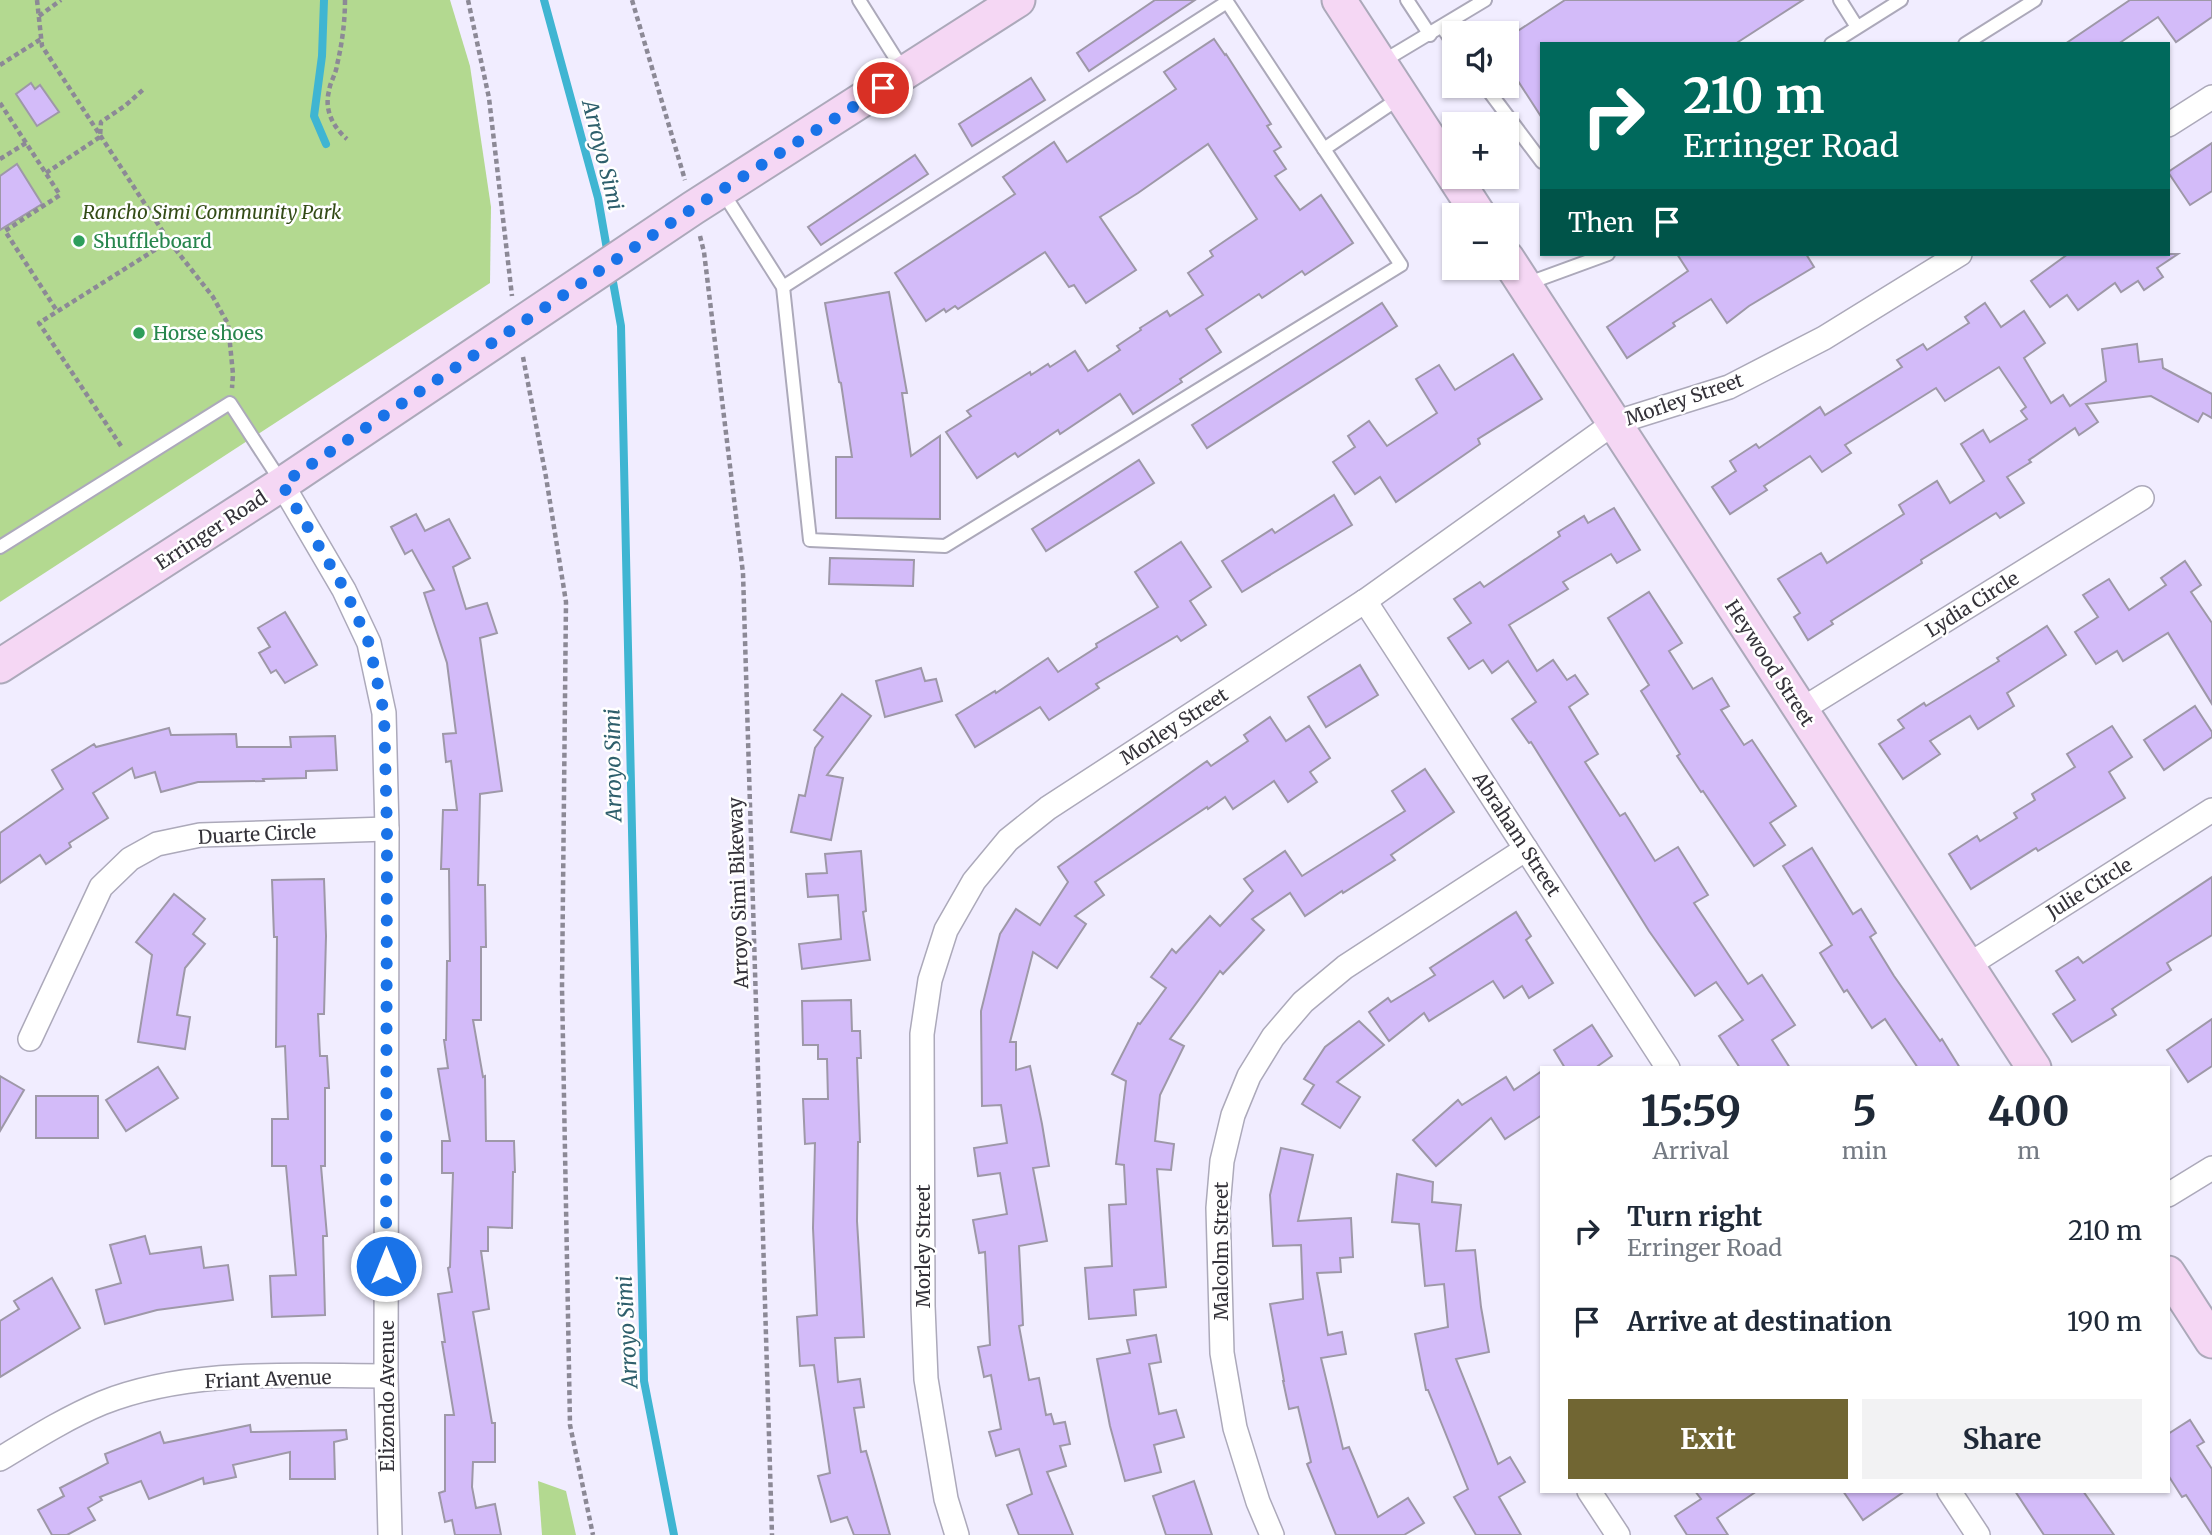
<!DOCTYPE html>
<meta charset="utf-8">
<style>
:root{--surface:#fff;--page:#f2f2f3;--text:#1f2937;--muted:#747a83;--accent:#716633}
body{margin:0;font-family:Merriweather,serif;background:var(--page);color:var(--text);height:100vh;display:flex;flex-direction:column;font-size:26px;white-space:nowrap}
*{box-sizing:border-box;margin:0}
p{font-size:23px;color:var(--muted)}
.icon{flex:none;width:38px;height:38px;fill:none;stroke:currentColor;stroke-width:2;stroke-linecap:round;stroke-linejoin:round}
.map{position:relative;flex:1;overflow:hidden}
.sheet{position:absolute;left:1540px;top:1066px;width:630px;height:427px;display:flex;flex-direction:column;background:var(--surface);border-radius:0px;box-shadow:0 2px 5px #0004}
.sheet>*{flex:none}
.guide{position:absolute;left:1540px;top:42px;width:630px;height:214px;border-radius:0px;box-shadow:0 2px 5px #0004;background:#00695c;color:#fff;overflow:hidden}
.buttons{position:absolute;left:1442px;top:21px;display:grid;gap:14px}
.buttons a{display:grid;place-items:center;width:77px;height:77px;border-radius:0px;background:var(--surface);box-shadow:0 2px 5px #0004;font-size:35px}
.pin{position:absolute;display:grid;place-items:center;width:60px;height:60px;color:#fff;margin:-30px;border:4px solid #fff;border-radius:50%;box-shadow:0 2px 7px #0007}
.me{position:absolute;width:77px;margin:-38px;rotate:0deg;stroke-linejoin:round;filter:drop-shadow(0 0 5px #0008)}
.turn{display:flex;align-items:center;gap:24px;height:147px;padding:0 28px;font-size:32px}
.turn .icon{width:91px;height:91px;stroke-width:2.5}
.turn b{display:block;font-size:49px;line-height:60px}
.then{display:flex;align-items:center;height:66px;padding:0 28px;background:#0003;gap:14px;font-size:26px}
.eta{display:flex;justify-content:space-evenly;align-items:center;height:119px;text-align:center}
.eta b{font-size:42px;font-weight:700;line-height:49px}
.cta{display:flex;gap:14px;margin-top:auto;padding:14px 28px}
.cta a{flex:1;height:80px;border-radius:0px;background:var(--accent);color:#fff;font-size:28px;font-weight:700;line-height:80px;text-align:center}
.cta a+a{background:var(--page);color:var(--text)}
ul{padding:0;list-style:none}
li{display:flex;align-items:center;gap:21px;height:91px;padding:0 28px}
li div{flex:1}
li b{display:block;font-size:26px}
li em{font-style:normal}
.map>svg:first-child{display:block}
.green{fill:#b3d990}
.lines{fill:none;stroke-linecap:round;stroke-linejoin:round}
.stream{stroke:#3fb5d2;stroke-width:8}
.building{fill:#d3bbf9;stroke:#9e98a8;stroke-width:2}
.lane-casing{stroke:#aca9ba;stroke-width:16}
.street-casing{stroke:#aca9ba;stroke-width:26}
.secondary-casing{stroke:#aca9ba;stroke-width:37}
.path{stroke:#8c8996;stroke-width:4.5;stroke-dasharray:5 3.5;stroke-linecap:butt}
.lane{stroke:#fff;stroke-width:12}
.street{stroke:#fff;stroke-width:23}
.secondary{stroke:#f5d7f4;stroke-width:33}
.route{stroke:#1a73e8;stroke-width:12;stroke-dasharray:0 21.6}
.leisure-dot{fill:#2e9e5b;stroke:#fff;stroke-width:2.5}
.labels{text-anchor:middle;dominant-baseline:central;stroke-width:5;stroke-linejoin:round;paint-order:stroke}
.park-label{font-size:19px;font-style:italic;fill:#344c17;stroke:#fff}
.leisure-label{font-size:19px;fill:#27864d;stroke:#fff;text-anchor:start}
.street-label{font-size:19px;fill:#343239;stroke:#fff}
.water-label{font-size:21px;font-style:italic;fill:#2e5f6c;stroke:#fff}
</style>
<div class="map">
<svg width="2212" height="1535" viewBox="0 0 2212 1535">
<rect width="100%" height="100%" fill="#f1edff"/>
<g class="green">
<polygon points="0,0 450,0 470,66 491,207 490,283 0,602"/>
<polygon points="538,1481 566,1491 576,1535 542,1535"/>
</g>
<g class="lines">
<g class="stream">
<polyline points="324,0 322,56 314,116 326,144"/>
<polyline points="544,0 598,198 608,255"/>
<polyline points="611,271 621,326 644,1381 674,1535"/>
</g>
</g>
<g class="building">
<polygon points="1155,0 1195,0 1089,71 1077,53"/>
<polygon points="1565,0 1803,0 1735,44 1542,44 1542,118 1507,64 1507,38"/>
<polygon points="2130,0 2212,0 2212,17 2176,42 2158,17 2118,44 2065,44"/>
<polygon points="1214,39 1225,55 1226,54 1271,124 1267,126 1281,147 1274,151 1286,169 1275,176 1300,210 1321,195 1353,243 1305,275 1302,271 1262,298 1259,294 1206,329 1221,352 1180,379 1182,382 1133,414 1120,394 1060,434 1058,430 1018,457 1015,453 977,478 946,432 971,416 967,411 1030,372 1031,375 1048,364 1050,367 1075,351 1088,371 1120,350 1117,346 1141,330 1140,328 1167,311 1170,316 1203,295 1188,273 1213,256 1210,251 1257,219 1208,144 1138,193 1100,217 1136,270 1086,303 1074,285 1069,287 1045,252 958,309 955,306 946,312 944,309 926,321 895,273 1015,194 1003,177 1054,142 1067,162 1176,89 1164,72"/>
<polygon points="1031,78 1045,100 972,146 959,124"/>
<polygon points="31,83 35,89 40,85 59,112 37,126 16,94"/>
<polygon points="2212,143 2212,191 2190,205 2168,172"/>
<polygon points="915,155 928,174 821,245 808,227"/>
<polygon points="17,164 42,204 0,230 0,176"/>
<polygon points="1677,254 1806,254 1814,267 1749,306 1727,323 1711,299 1673,323 1675,326 1627,358 1607,327 1688,271"/>
<polygon points="2068,254 2178,254 2157,268 2163,277 2144,290 2138,281 2121,292 2115,283 2078,310 2067,295 2050,307 2031,281"/>
<polygon points="889,292 907,393 902,393 911,456 940,436 940,519 836,518 836,457 852,457 841,383 839,382 825,303"/>
<polygon points="1382,303 1397,326 1207,448 1192,425"/>
<polygon points="1985,303 2001,327 2024,311 2045,343 2024,358 2051,403 2063,395 2070,406 2106,381 2102,349 2137,344 2139,362 2162,359 2163,368 2212,394 2212,418 2203,413 2198,422 2151,396 2086,404 2098,422 2079,435 2075,428 2029,460 2031,462 2007,477 2024,503 2000,518 1996,513 1921,560 1922,563 1831,621 1833,624 1808,640 1794,617 1800,613 1778,579 1821,553 1827,563 1904,514 1899,505 1937,481 1950,503 1984,481 1961,444 1983,430 1990,442 2027,419 2021,411 2026,407 1999,367 1945,401 1936,388 1845,445 1851,453 1822,472 1810,456 1764,486 1767,490 1730,514 1712,487 1736,471 1730,461 1756,444 1759,448 1820,407 1825,415 1902,367 1897,360 1923,344 1927,350 1969,323 1965,317"/>
<polygon points="1513,354 1542,399 1478,439 1480,444 1396,502 1380,477 1355,494 1333,462 1355,447 1348,436 1369,421 1387,446 1437,413 1416,379 1439,365 1455,390"/>
<polygon points="1139,460 1154,483 1046,551 1032,529"/>
<polygon points="1334,495 1352,525 1242,592 1222,561 1272,529 1275,533"/>
<polygon points="1614,508 1640,550 1617,563 1611,554 1563,582 1568,589 1509,625 1537,671 1553,660 1567,680 1575,675 1588,694 1569,707 1598,754 1585,762 1620,816 1625,813 1655,861 1678,847 1708,895 1694,903 1748,984 1762,975 1795,1025 1772,1040 1790,1068 1740,1068 1719,1036 1743,1020 1716,982 1695,996 1649,931 1531,742 1529,743 1512,719 1536,702 1508,661 1492,673 1483,660 1469,669 1448,638 1471,623 1454,599 1480,582 1484,587 1560,536 1558,532 1584,516 1588,523"/>
<polygon points="416,514 425,531 449,519 470,558 453,567 466,609 487,603 497,633 480,638 502,791 480,794 478,885 485,885 486,947 481,947 481,1020 473,1020 483,1077 485,1076 486,1141 514,1141 515,1172 513,1172 512,1228 488,1227 488,1251 481,1251 489,1309 473,1312 492,1423 495,1423 495,1462 473,1462 472,1487 476,1508 495,1504 501,1535 455,1535 452,1520 445,1522 439,1493 445,1491 445,1415 454,1415 442,1342 445,1342 438,1294 452,1292 448,1268 450,1267 453,1173 442,1173 442,1141 450,1141 438,1069 448,1068 444,1040 446,1040 447,961 450,961 449,869 441,869 443,810 457,810 451,761 446,762 443,734 456,733 447,663 424,593 434,590 412,550 405,554 391,527"/>
<polygon points="1181,542 1211,587 1190,601 1206,625 1181,641 1177,636 1096,684 1099,688 1049,720 1040,707 975,747 956,715 995,691 996,693 1048,658 1058,672 1097,647 1096,644 1158,607 1135,572"/>
<polygon points="830,558 914,560 913,586 829,584"/>
<polygon points="2185,561 2201,585 2191,592 2212,623 2212,704 2168,633 2123,661 2117,651 2096,664 2075,632 2098,617 2083,595 2109,579 2129,610 2166,585 2161,578"/>
<polygon points="1649,592 1682,643 1669,651 1693,689 1712,678 1729,706 1721,710 1744,745 1752,740 1796,806 1770,823 1785,845 1754,866 1703,791 1701,792 1677,756 1680,754 1641,691 1649,685 1608,618"/>
<polygon points="285,612 317,665 285,683 276,670 271,673 259,653 270,647 258,628"/>
<polygon points="2047,626 2066,655 2007,693 2014,706 1978,729 1970,716 1930,741 1940,754 1903,779 1879,744 1904,728 1898,720 1924,703 1926,706 1999,661 1997,658"/>
<polygon points="1360,665 1378,695 1326,727 1308,697"/>
<polygon points="921,668 925,681 936,679 942,701 885,717 876,681"/>
<polygon points="842,694 871,716 827,775 843,778 831,840 791,832 799,795 805,796 815,748 823,737 814,730"/>
<polygon points="2195,706 2212,732 2212,737 2164,770 2144,740"/>
<polygon points="1270,717 1286,741 1309,726 1330,758 1310,772 1317,782 1288,802 1274,781 1233,809 1225,797 1208,809 1207,807 1095,882 1104,895 1075,916 1086,924 1057,968 1033,952 1010,1042 1016,1042 1016,1070 1030,1066 1042,1124 1049,1166 1033,1168 1047,1241 1019,1246 1023,1325 1019,1326 1029,1380 1039,1378 1046,1415 1051,1414 1054,1424 1065,1422 1070,1444 1060,1446 1066,1466 1047,1472 1073,1535 1019,1535 1007,1505 1032,1494 1019,1449 996,1456 989,1432 1001,1429 991,1375 984,1377 978,1347 990,1345 985,1252 979,1253 973,1220 1007,1214 1000,1173 978,1176 974,1148 1007,1143 1001,1105 982,1106 981,1011 1000,934 1016,909 1040,925 1068,882 1058,867 1207,761 1211,766 1248,741 1244,735"/>
<polygon points="2112,726 2132,757 2109,772 2125,798 2038,851 2036,848 1971,889 1949,854 1977,836 1980,841 2017,818 2014,813 2035,800 2032,794 2075,767 2067,754"/>
<polygon points="169,728 171,735 236,734 237,747 291,747 290,737 335,736 337,770 306,771 306,778 263,779 264,781 198,782 161,792 155,772 135,778 132,768 93,793 108,818 69,843 71,847 46,864 40,855 0,883 0,833 63,789 52,770 94,744 96,747"/>
<polygon points="1425,769 1454,812 1391,855 1395,860 1343,893 1342,891 1305,916 1290,893 1252,919 1264,930 1223,974 1220,971 1170,1039 1184,1046 1160,1095 1155,1141 1174,1144 1171,1170 1157,1169 1166,1287 1134,1290 1136,1315 1089,1319 1085,1268 1112,1266 1109,1205 1126,1204 1124,1165 1116,1164 1126,1081 1112,1074 1138,1023 1140,1024 1166,988 1151,977 1172,949 1176,953 1210,916 1220,926 1253,891 1244,879 1285,851 1302,876 1405,811 1392,791"/>
<polygon points="1812,848 1853,914 1861,909 1876,933 1870,937 1894,976 1940,1041 1942,1039 1960,1068 1918,1068 1885,1019 1872,1028 1847,990 1844,992 1820,953 1832,945 1783,866"/>
<polygon points="861,851 866,911 863,912 870,960 802,969 799,944 841,939 838,895 808,897 806,874 827,873 825,854"/>
<polygon points="2212,877 2212,935 2167,963 2171,970 2112,1009 2116,1015 2072,1042 2053,1014 2075,1000 2056,971 2078,957 2083,963"/>
<polygon points="324,879 326,936 324,1014 318,1014 320,1056 327,1056 329,1088 325,1088 325,1166 321,1166 327,1236 323,1236 325,1315 272,1317 270,1276 296,1275 286,1166 272,1166 272,1119 288,1119 285,1046 276,1047 277,937 274,937 272,880"/>
<polygon points="174,894 205,919 193,934 205,944 185,968 177,1015 190,1017 185,1049 138,1042 152,955 136,942"/>
<polygon points="1516,912 1531,936 1526,940 1553,983 1529,998 1522,986 1504,998 1493,981 1429,1021 1424,1013 1389,1041 1369,1012 1388,998 1391,1002 1435,975 1430,968"/>
<polygon points="851,1000 852,1031 860,1031 861,1058 857,1058 860,1142 858,1142 857,1221 864,1337 835,1338 838,1382 860,1379 864,1407 854,1408 861,1452 866,1451 890,1535 854,1535 847,1517 831,1522 818,1476 830,1473 814,1365 800,1366 797,1317 817,1315 813,1228 815,1143 805,1144 803,1099 828,1099 827,1059 818,1059 818,1045 803,1045 802,1001"/>
<polygon points="2212,1019 2212,1066 2188,1082 2167,1050"/>
<polygon points="1359,1021 1384,1045 1337,1082 1360,1097 1340,1128 1302,1104 1314,1085 1304,1079 1325,1047"/>
<polygon points="1592,1025 1612,1056 1595,1068 1565,1068 1554,1050"/>
<polygon points="158,1067 178,1098 126,1131 106,1100"/>
<polygon points="1542,1071 1542,1115 1505,1139 1491,1118 1436,1166 1413,1140 1458,1100 1462,1105 1506,1077 1514,1090"/>
<polygon points="0,1076 24,1090 0,1131"/>
<rect x="36" y="1096" width="62" height="42"/>
<polygon points="1281,1148 1313,1155 1298,1221 1351,1218 1353,1257 1340,1258 1341,1272 1317,1273 1328,1335 1342,1332 1346,1354 1321,1358 1343,1449 1349,1447 1378,1517 1408,1498 1424,1523 1404,1535 1336,1535 1307,1464 1311,1462 1298,1407 1289,1409 1283,1381 1284,1381 1270,1304 1303,1299 1301,1245 1273,1246 1270,1195"/>
<polygon points="1397,1174 1433,1182 1432,1202 1461,1205 1456,1251 1475,1250 1481,1307 1489,1352 1456,1359 1498,1464 1510,1457 1525,1482 1499,1497 1521,1535 1476,1535 1454,1497 1468,1489 1428,1390 1426,1390 1415,1334 1448,1327 1444,1284 1425,1286 1419,1224 1392,1222"/>
<polygon points="145,1236 150,1254 201,1247 204,1268 228,1265 233,1300 157,1310 105,1324 96,1290 121,1283 110,1245"/>
<polygon points="52,1278 80,1328 0,1377 0,1321 19,1309 14,1301"/>
<polygon points="1156,1335 1161,1362 1149,1364 1159,1414 1176,1410 1184,1437 1154,1445 1161,1472 1125,1481 1110,1426 1097,1359 1130,1353 1127,1340"/>
<polygon points="2190,1420 2204,1442 2197,1446 2212,1469 2212,1535 2186,1495 2182,1497 2168,1475 2168,1434"/>
<polygon points="250,1425 251,1432 346,1430 347,1439 334,1442 335,1479 290,1479 290,1452 233,1465 236,1477 204,1484 203,1478 149,1499 141,1481 100,1497 102,1500 88,1508 95,1520 67,1535 52,1535 38,1510 64,1496 60,1488 108,1463 105,1454 160,1432 164,1443"/>
<polygon points="1194,1481 1212,1535 1166,1535 1153,1496"/>
<polygon points="1695,1491 1757,1491 1717,1518 1728,1535 1687,1535 1675,1516 1701,1499"/>
<polygon points="1843,1491 1905,1491 1863,1520"/>
<polygon points="2015,1491 2083,1491 2114,1535 2044,1535"/>
</g>
<g class="lines">
<g class="lane-casing">
<g id="lane">
<polyline points="859,0 903,70"/>
<polyline points="1407,0 1430,35"/>
<polyline points="1840,0 1857,27"/>
<polyline points="1442,27 1454,44"/>
<polyline points="1831,44 1901,0"/>
<polyline points="1965,44 2035,0"/>
<polyline points="1380,63 1485,0"/>
<polyline points="1485,86 1542,162"/>
<polyline points="722,191 783,287 810,540 945,546 1401,265 1324,149 1401,97"/>
<polyline points="1526,284 1608,254"/>
<polyline points="783,287 1227,2 1324,149"/>
<polyline points="0,547 230,403 282,483"/>
</g>
</g>
<g class="street-casing">
<g id="street">
<polyline points="2168,125 2212,97"/>
<polyline points="282,484 344,590 369,643 384,713 387,829 386,1376 390,1535"/>
<polyline points="1365,601 1668,1068"/>
<polyline points="1801,710 2142,498"/>
<polyline points="1967,966 2212,810"/>
<polyline points="30,1039 101,887 130,859 157,844 200,835 387,829"/>
<polyline points="2168,1195 2212,1168"/>
<path d="M0,1459C33,1439 66,1418 102,1403C190,1368 294,1376 386,1376"/>
<polyline points="1589,1491 1618,1535"/>
<polyline points="1949,1491 1978,1535"/>
<polyline points="957,1535 946,1499 926,1379 923,1306 922,1034 930,980 946,930 974,881 1008,840 1048,808 1365,601 1614,423 1729,387 1824,338 1960,254"/>
<polyline points="1272,1535 1258,1502 1235,1428 1222,1353 1218,1208 1222,1161 1233,1115 1249,1076 1273,1037 1303,1002 1345,967 1526,849"/>
</g>
</g>
<g class="secondary-casing">
<g id="secondary">
<polyline points="1339,0 1479,215"/>
<polyline points="1507,258 2034,1068"/>
<polyline points="0,666 282,484 693,208 1018,0"/>
<polyline points="2168,1273 2212,1341"/>
</g>
</g>
<g class="path">
<polyline points="37,0 42,46 169,241 213,297 228,324 233,374 232,388"/>
<path d="M345,0C345,22 342,44 337,65C336,74 330,82 329,91C324,110 333,127 347,139"/>
<polyline points="468,0 489,98 512,296"/>
<polyline points="632,0 685,180"/>
<polyline points="39,16 61,0"/>
<polyline points="0,65 41,39"/>
<polyline points="0,103 60,195 5,231 57,311"/>
<polyline points="0,159 26,143"/>
<polyline points="46,173 100,137 101,122 126,105 145,88"/>
<polyline points="700,236 704,252 743,573 772,1535"/>
<polyline points="523,357 546,477 566,602 562,987 570,1425 593,1535"/>
<polyline points="121,446 39,323 169,241"/>
</g>
<use href="#lane" class="lane"/>
<use href="#street" class="street"/>
<use href="#secondary" class="secondary"/>
</g>
<g class="lines">
<polyline class="route" points="386,1266 387,830 384,713 369,643 345,590 282,484 693,208 883,88"/>
</g>
<g class="leisure-dot">
<circle cx="79" cy="241" r="7"/>
<circle cx="139" cy="333" r="7"/>
</g>
<g class="labels">
<g class="park-label">
<text x="212" y="212">Rancho Simi Community Park</text>
</g>
<g class="leisure-label">
<text x="93" y="241">Shuffleboard</text>
<text x="153" y="333">Horse shoes</text>
</g>
<g class="street-label">
<text transform="translate(1684 399) rotate(-19)">Morley Street</text>
<text transform="translate(211 530) rotate(-33)">Erringer Road</text>
<text transform="translate(1972 604) rotate(-32)">Lydia Circle</text>
<text transform="translate(1770 663) rotate(57)">Heywood Street</text>
<text transform="translate(1174 726) rotate(-33)">Morley Street</text>
<text transform="translate(257 834) rotate(-3)">Duarte Circle</text>
<text transform="translate(1517 834) rotate(57)">Abraham Street</text>
<text transform="translate(2089 888) rotate(-32)">Julie Circle</text>
<text transform="translate(738 893) rotate(-92)">Arroyo Simi Bikeway</text>
<text transform="translate(923 1246) rotate(-90)">Morley Street</text>
<text transform="translate(1221 1251) rotate(-90)">Malcolm Street</text>
<text transform="translate(268 1379) rotate(-2)">Friant Avenue</text>
<text transform="translate(387 1396) rotate(-90)">Elizondo Avenue</text>
</g>
<g class="water-label">
<text transform="translate(603 155) rotate(76)">Arroyo Simi</text>
<text transform="translate(613 765) rotate(-91)">Arroyo Simi</text>
<text transform="translate(627 1332) rotate(-93)">Arroyo Simi</text>
</g>
</g>
</svg>
<div class="buttons">
<a><svg class="icon" aria-label="sound" viewBox="0 0 24 24"><path d="M4 9h4l5-4v14l-5-4H4zM17 9q2 3 0 6"/></svg></a>
<a>+</a>
<a>−</a>
</div>
<div class="pin" style="left:883px;top:88px;background:#d93025"><svg class="icon" aria-label="arrive" viewBox="0 0 24 24"><path d="M6 21V4h12l-3 4 3 4H6"/></svg></div>
<svg class="me" style="left:386px;top:1266px" viewBox="-20 -20 40 40"><circle r="17" fill="#1a73e8" stroke="#fff" stroke-width="3"/><path d="M0-11L8 9 0 5-8 9z" fill="#fff"/></svg>
<div class="guide">
<div class="turn"><svg class="icon" aria-label="right" viewBox="0 0 24 24"><path d="M7 20v-9h11M14 6l5 5-5 5"/></svg><div><b>210 m</b>Erringer Road</div></div>
<div class="then">Then<svg class="icon" aria-label="arrive" viewBox="0 0 24 24"><path d="M6 21V4h12l-3 4 3 4H6"/></svg></div>
</div>
<section class="sheet">
<div class="eta">
<div><b>15:59</b><p>Arrival</p></div>
<div><b>5</b><p>min</p></div>
<div><b>400</b><p>m</p></div>
</div>
<ul>
<li><svg class="icon" aria-label="right" viewBox="0 0 24 24"><path d="M7 20v-9h11M14 6l5 5-5 5"/></svg><div><b>Turn right</b><p>Erringer Road</p></div><em>210 m</em></li>
<li><svg class="icon" aria-label="arrive" viewBox="0 0 24 24"><path d="M6 21V4h12l-3 4 3 4H6"/></svg><div><b>Arrive at destination</b></div><em>190 m</em></li>
</ul>
<div class="cta"><a>Exit</a><a>Share</a></div>
</section>
</div>
